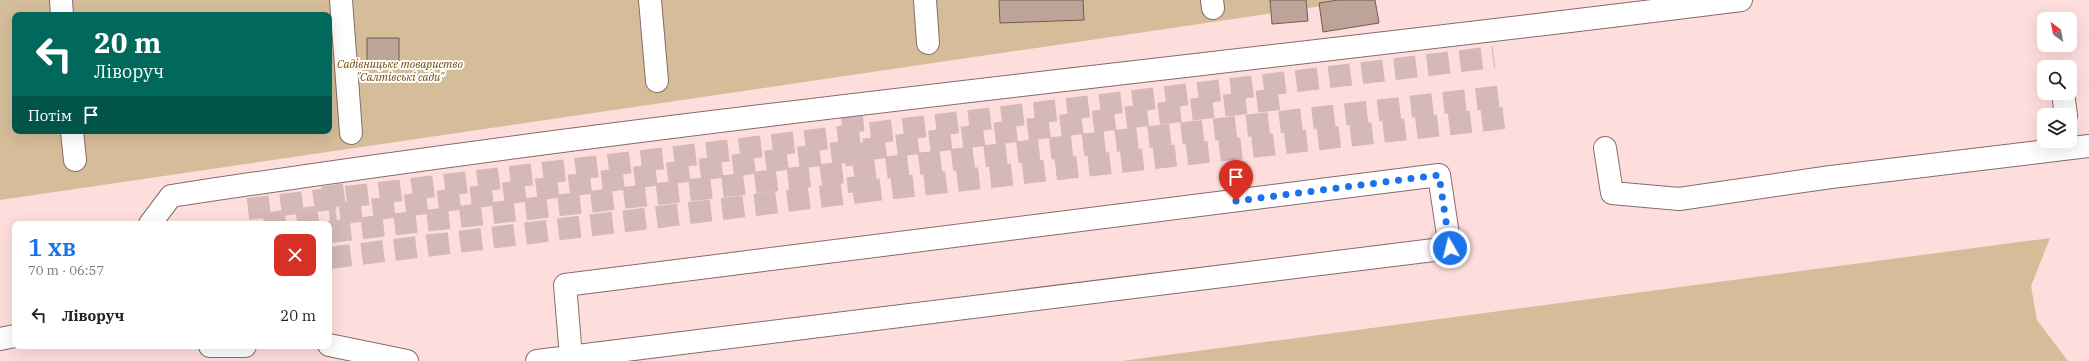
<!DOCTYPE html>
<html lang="uk">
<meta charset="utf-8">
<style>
:root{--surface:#fff;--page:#f2f2f2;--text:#222;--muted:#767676;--accent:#1a73e8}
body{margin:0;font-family:"IBM Plex Serif",serif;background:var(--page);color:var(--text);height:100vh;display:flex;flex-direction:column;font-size:15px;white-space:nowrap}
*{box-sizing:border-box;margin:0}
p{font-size:13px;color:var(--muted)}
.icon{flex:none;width:22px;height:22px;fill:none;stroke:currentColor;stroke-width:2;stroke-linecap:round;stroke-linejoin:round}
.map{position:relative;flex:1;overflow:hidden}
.side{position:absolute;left:12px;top:221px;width:320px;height:128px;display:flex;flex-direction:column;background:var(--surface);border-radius:8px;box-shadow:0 4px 16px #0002}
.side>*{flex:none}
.top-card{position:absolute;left:12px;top:12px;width:320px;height:122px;border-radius:8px;box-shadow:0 4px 16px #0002;background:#00695c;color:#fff;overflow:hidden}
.needle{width:26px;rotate:328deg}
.fabs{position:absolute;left:2037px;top:12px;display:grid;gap:8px}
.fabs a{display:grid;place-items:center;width:40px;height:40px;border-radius:8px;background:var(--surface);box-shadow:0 4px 16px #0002;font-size:20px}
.pin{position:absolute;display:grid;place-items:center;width:34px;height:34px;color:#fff;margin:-41px -17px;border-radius:50% 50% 50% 0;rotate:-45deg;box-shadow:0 0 4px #0007}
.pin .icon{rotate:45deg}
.me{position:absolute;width:44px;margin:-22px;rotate:352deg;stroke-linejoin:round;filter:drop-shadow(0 0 3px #0008)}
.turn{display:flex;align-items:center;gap:14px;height:84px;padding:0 16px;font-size:18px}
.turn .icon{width:52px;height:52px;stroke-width:2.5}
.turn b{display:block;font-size:28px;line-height:34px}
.then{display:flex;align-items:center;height:38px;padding:0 16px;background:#0003;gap:8px;font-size:15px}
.round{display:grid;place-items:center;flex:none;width:42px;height:42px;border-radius:8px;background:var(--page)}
.summary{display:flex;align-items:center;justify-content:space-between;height:68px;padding:0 16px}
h1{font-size:24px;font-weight:600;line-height:30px;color:var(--accent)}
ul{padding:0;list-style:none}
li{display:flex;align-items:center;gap:12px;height:52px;padding:0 16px}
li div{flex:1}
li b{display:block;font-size:15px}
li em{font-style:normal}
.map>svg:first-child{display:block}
.green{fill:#d6bd99;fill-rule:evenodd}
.building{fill:#bea498;stroke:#735c51}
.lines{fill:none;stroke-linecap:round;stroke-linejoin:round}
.minor-tunnel{stroke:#d4b9b8;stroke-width:22;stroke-dasharray:22 11;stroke-linecap:butt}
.minor-casing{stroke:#866b6a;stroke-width:24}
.minor{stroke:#fff;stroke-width:22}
.route{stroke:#1a73e8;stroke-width:7;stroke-dasharray:0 12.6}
.labels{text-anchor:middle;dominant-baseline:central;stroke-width:4;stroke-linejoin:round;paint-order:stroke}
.park-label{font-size:11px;font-style:italic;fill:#6e4a06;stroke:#fff}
</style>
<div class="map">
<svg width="2089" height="361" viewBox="0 0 2089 361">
<rect width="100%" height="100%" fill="#fddedd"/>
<g class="green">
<path d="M0,0H1363L0,200ZM15,15H329V131H15Z"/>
<polygon points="2050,238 2031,286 2037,320 2068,361 1122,361"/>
</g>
<g class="building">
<polygon points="999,0 1083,0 1084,20 1000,23"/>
<polygon points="1270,0 1306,0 1308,21 1272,24"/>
<polygon points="1338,0 1375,0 1379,23 1323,32 1319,3"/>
<polygon points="367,38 399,38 399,67 367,68"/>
</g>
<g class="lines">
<g class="minor-tunnel">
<polyline points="332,185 336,214 1279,99"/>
<polyline points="859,192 1504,118"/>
<polyline points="248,209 1494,57"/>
<polyline points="264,224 336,214"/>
<polyline points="329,232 1504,96"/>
<polyline points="329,258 859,192 851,105"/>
</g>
<g class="minor-casing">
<g id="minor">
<polyline points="61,0 62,15"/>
<polyline points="341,0 351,133"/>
<polyline points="650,0 657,81"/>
<polyline points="925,0 928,43"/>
<polyline points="1212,0 1213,8"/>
<polyline points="2063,93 2066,115"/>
<polyline points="72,131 75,160"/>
<polyline points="1605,148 1612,193 1679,199 1831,177 2089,146"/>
<path d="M150,224L171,196C692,116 1218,66 1741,0"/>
<polyline points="0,339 15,336"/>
<polyline points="329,345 407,361"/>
<polyline points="210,346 245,346"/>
<polyline points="537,361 1450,248 1439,175 565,285 571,357"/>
</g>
</g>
<use href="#minor" class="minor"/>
</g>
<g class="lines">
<polyline class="route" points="1236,201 1439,175 1450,248"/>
</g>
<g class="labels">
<g class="park-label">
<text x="400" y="64">Садівницьке товариство<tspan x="400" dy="13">"Салтівські сади"</tspan></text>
</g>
</g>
</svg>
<div class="fabs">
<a><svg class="needle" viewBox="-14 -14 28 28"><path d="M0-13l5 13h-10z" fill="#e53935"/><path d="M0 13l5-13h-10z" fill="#767676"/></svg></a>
<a><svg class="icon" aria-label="search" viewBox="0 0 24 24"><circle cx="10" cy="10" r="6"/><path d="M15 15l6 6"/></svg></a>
<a><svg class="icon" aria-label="layers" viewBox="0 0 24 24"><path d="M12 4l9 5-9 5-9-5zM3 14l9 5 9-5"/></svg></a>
</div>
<div class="pin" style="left:1236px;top:201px;background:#d93025"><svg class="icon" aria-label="arrive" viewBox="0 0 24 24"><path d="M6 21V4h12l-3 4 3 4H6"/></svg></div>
<svg class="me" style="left:1450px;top:248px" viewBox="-20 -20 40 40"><circle r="17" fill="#1a73e8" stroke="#fff" stroke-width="3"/><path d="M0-11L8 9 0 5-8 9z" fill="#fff"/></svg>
<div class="top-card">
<div class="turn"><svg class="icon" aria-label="left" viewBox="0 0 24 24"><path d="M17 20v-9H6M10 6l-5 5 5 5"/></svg><div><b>20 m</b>Ліворуч</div></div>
<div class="then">Потім<svg class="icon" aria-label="arrive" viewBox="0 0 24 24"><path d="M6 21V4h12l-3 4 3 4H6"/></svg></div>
</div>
<section class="side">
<div class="summary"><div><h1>1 хв</h1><p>70 m · 06:57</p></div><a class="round" style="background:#d93025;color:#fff"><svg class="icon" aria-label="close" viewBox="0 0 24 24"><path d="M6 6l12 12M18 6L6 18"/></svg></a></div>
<ul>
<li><svg class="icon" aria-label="left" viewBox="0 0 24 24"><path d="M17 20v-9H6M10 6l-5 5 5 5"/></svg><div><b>Ліворуч</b></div><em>20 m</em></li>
</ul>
</section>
</div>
